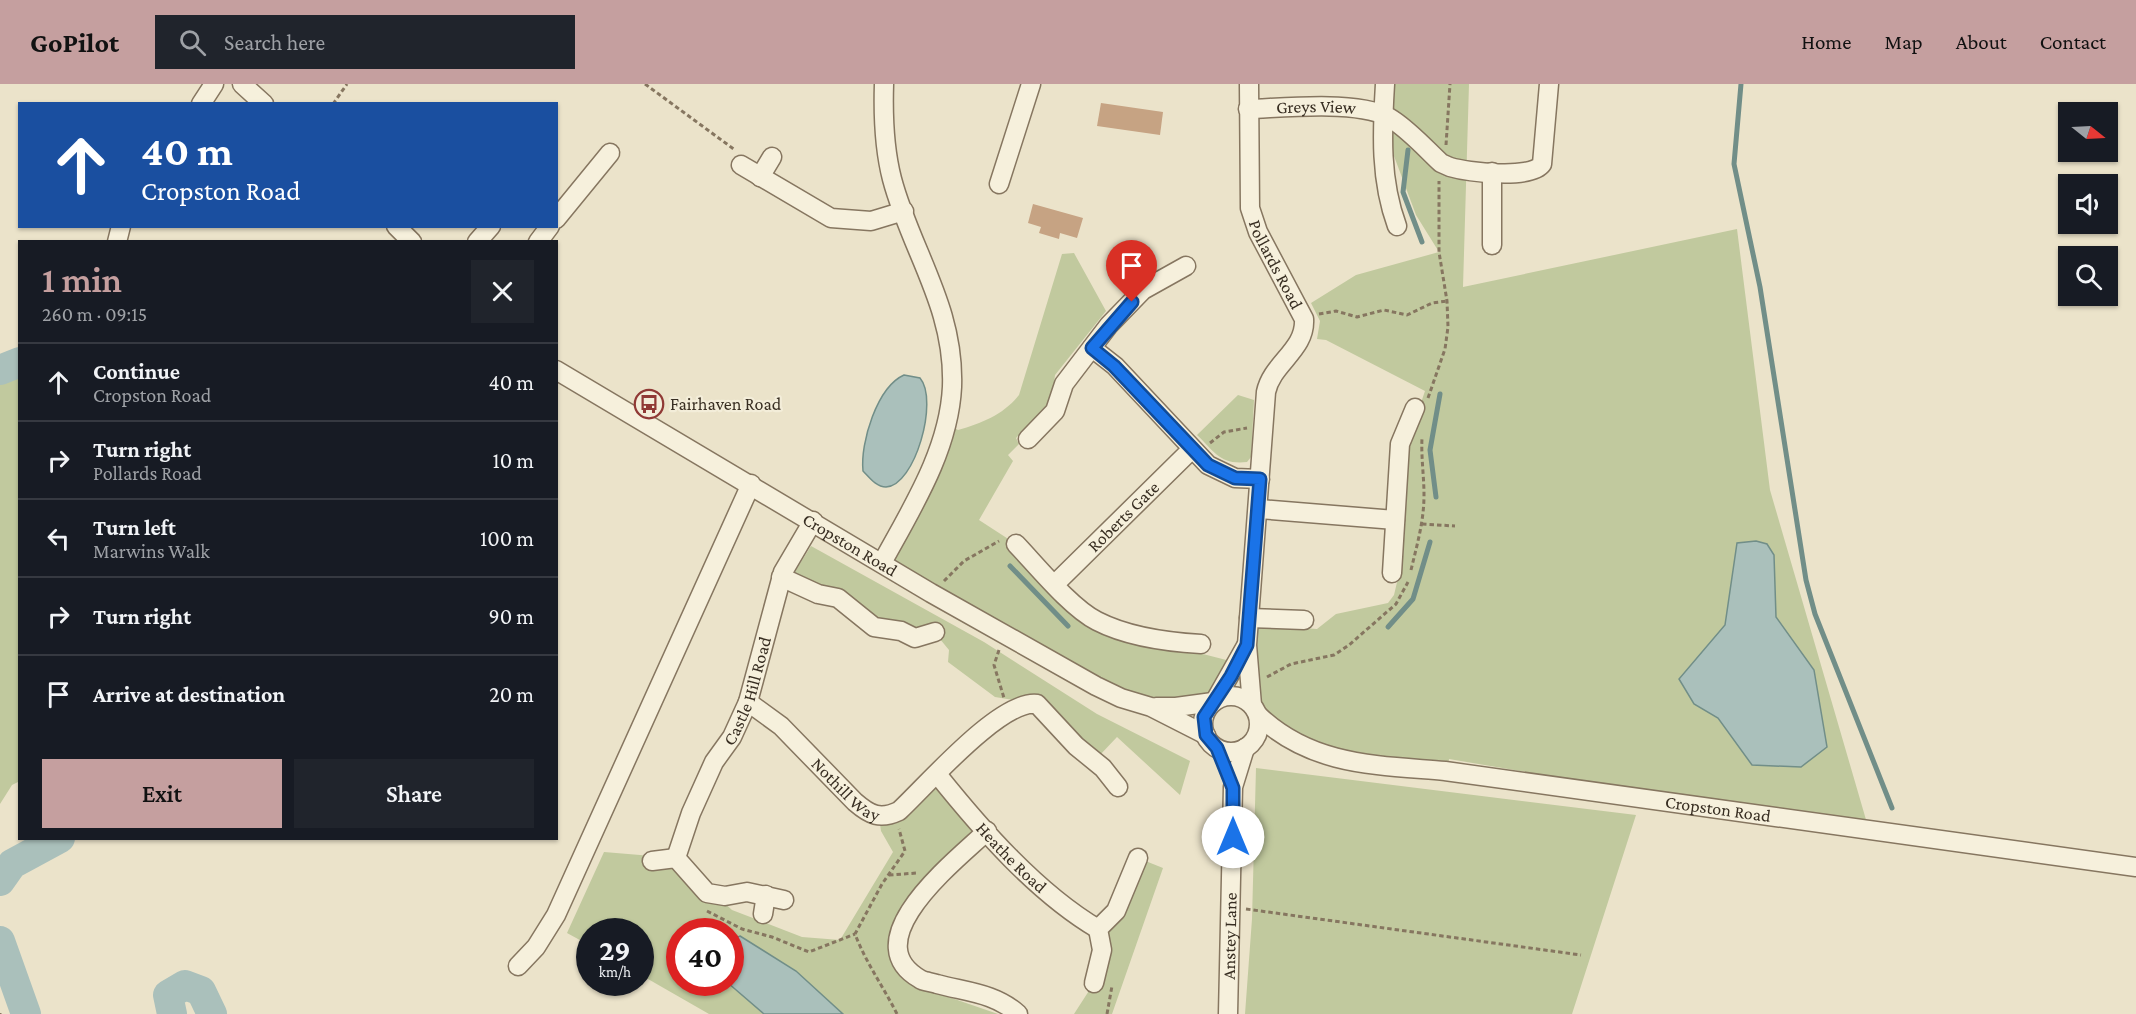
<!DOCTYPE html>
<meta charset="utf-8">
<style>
:root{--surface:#171b24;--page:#20242c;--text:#f1f3f6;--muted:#9ea1a6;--line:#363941;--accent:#c59f9f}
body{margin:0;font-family:"Crimson Pro",serif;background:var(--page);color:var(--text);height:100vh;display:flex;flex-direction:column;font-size:22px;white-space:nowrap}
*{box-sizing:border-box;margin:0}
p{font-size:20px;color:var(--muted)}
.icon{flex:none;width:33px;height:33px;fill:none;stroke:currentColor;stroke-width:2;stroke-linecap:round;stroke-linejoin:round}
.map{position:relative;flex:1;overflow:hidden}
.sheet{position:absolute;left:18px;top:156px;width:540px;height:600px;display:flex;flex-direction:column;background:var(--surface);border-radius:0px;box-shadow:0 2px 4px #0004}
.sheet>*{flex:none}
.banner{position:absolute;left:18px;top:18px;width:540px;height:126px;border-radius:0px;box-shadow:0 2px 4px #0004;background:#1a4fa0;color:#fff;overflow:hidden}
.needle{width:39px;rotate:108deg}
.tools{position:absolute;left:2058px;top:18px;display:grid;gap:12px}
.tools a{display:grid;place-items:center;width:60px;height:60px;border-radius:0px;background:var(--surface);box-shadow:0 2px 4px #0004;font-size:30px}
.speed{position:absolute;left:576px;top:834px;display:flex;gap:12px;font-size:30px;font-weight:700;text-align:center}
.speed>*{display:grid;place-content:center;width:78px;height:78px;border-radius:50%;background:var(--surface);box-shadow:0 2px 4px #0004;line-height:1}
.speed small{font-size:15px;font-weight:400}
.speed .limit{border:9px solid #d22;background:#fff;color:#111}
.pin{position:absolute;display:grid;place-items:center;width:51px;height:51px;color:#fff;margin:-62px -26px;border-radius:50% 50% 50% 0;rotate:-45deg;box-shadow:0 0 6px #0007}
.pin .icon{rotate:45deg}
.me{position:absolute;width:66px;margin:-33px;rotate:0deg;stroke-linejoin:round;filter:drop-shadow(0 0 4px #0008)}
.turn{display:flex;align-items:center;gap:21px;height:126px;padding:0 24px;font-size:27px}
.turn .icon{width:78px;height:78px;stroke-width:2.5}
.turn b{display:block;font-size:42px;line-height:51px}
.round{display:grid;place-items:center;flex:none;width:63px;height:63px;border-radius:0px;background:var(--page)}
.overview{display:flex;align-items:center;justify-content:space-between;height:102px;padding:0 24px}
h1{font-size:36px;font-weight:600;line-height:45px;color:var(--accent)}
.primary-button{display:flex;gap:12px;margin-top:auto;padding:12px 24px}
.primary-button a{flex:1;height:69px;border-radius:0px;background:var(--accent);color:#111;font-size:24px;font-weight:600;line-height:69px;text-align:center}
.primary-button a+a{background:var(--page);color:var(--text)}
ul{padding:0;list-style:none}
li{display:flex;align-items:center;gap:18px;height:78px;padding:0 24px;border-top:2px solid var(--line)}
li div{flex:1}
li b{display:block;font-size:22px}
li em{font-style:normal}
header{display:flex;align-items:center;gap:36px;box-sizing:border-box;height:84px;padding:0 30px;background:var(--accent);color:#111}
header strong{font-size:28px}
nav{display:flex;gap:33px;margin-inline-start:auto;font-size:21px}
.search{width:420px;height:54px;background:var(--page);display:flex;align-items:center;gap:15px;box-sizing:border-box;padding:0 21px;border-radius:0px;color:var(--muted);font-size:22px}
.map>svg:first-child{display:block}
.green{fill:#c1c99e;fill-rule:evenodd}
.water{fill:#aac0bb;stroke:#718e88;stroke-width:1.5}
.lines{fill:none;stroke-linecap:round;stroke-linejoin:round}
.stream{stroke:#718e88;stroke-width:5}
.river{stroke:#aac0bb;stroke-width:30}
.building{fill:#c6a383}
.minor-casing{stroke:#867660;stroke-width:21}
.path{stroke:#867660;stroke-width:3;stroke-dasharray:4.5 3;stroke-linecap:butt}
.minor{stroke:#f6f0dc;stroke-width:18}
.route-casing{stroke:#114b97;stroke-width:15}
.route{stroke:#1a73e8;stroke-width:10}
.labels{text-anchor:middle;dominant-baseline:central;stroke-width:4.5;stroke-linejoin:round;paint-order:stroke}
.street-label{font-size:18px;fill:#382e22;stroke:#f3edd9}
.poi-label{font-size:18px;fill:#382e22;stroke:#f3edd9;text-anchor:start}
</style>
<header>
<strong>GoPilot</strong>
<div class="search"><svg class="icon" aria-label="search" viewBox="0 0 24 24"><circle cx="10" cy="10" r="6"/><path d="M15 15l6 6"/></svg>Search here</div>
<nav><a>Home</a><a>Map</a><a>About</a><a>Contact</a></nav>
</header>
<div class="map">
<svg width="2136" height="930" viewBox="0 0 2136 930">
<rect width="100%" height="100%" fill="#ebe3ca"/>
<g class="green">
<polygon points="1392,0 1469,0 1463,203 1737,145 1770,406 1869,746 1449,675 1448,684 1364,680 1259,632 1247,561 1261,541 1317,545 1336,530 1388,519 1394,511 1403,473 1407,405 1406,363 1425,307 1326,256 1317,255 1320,237 1311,219 1356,191 1439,168 1416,131 1391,64"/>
<path d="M1074,169L1106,227L1055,291L1053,307L1049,321L1016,354L1019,360L1008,371L1013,377L979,436L1016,460L1078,523L1072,532L1086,540L1238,579L1216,615L1151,623L882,479L946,339L958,346C982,339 1003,331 1019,311L1062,170Z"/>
<polygon points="19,276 20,697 12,701 0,720 0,285"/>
<path d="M1238,311L1254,316L1251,373L1247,378C1220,381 1215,368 1197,351Z"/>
<polygon points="811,462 984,558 1097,630 1190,677 1180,711 1117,653 1099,672 1037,620 995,613 948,578 949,566 935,549 915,554 789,497"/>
<polygon points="1256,684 1636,731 1572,930 1245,930 1252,835"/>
<path d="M940,694L980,747L890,860L908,899L998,930H709L641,891L640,848H590L589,861L567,849L604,768L676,774L732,826L802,853L840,856L893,768L881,747L879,733ZM680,848H730V898H680Z"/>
<polygon points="1138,774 1163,784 1112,930 1074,930 1094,899 1098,845"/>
</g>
<g class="water">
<path d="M904,291L920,294C939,316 915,402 886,403C876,403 869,393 863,387C860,359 877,303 904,291Z"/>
<polygon points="1756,457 1767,460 1774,471 1776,533 1814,586 1827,663 1801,683 1752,681 1718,634 1694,620 1679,595 1725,541 1737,459"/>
<polygon points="740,852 796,887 843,930 764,930 728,899 730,898 731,856"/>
</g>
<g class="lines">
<g class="stream">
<polyline points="1741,0 1734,80 1760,203 1806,496 1815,530 1892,724"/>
<polyline points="1408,66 1403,108 1422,158"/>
<polyline points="1436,413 1430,366 1440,310"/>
<polyline points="1010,482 1068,542"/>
<polyline points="1388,543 1413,515 1430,458"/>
</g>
<g class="river">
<polyline points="0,286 20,278"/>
<polyline points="0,797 12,780 60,754"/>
<polyline points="0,857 26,930"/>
<polyline points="172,930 168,911 185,901 201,907 212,930"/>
</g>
</g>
<g class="building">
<polygon points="1101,19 1163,28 1160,51 1097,42"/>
<polygon points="1033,120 1083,134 1077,154 1060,149 1059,155 1039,149 1041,143 1028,139"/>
</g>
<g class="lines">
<g class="minor-casing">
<g id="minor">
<polyline points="242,0 264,20"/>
<path id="s1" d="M1249,0L1250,124L1258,148L1304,235C1306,266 1272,279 1266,308L1247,561L1252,621"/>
<path d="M1385,0C1382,49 1380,96 1397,142"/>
<polyline points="201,20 214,0"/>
<path id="s2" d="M1248,25C1284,24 1365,15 1393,36C1411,48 1426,65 1441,79L1450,83C1467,88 1531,96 1542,80L1549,0"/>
<polyline points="741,81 831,134 871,137 904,127"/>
<polyline points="1492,88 1492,161"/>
<polyline points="760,93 772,73"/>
<polyline points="999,100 1031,0"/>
<polyline points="556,135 610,69"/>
<polyline points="396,142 412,158"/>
<polyline points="117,158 121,142"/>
<polyline points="477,158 491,142"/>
<polyline points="538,158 550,142"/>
<polyline points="1092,264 1115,282 1208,381 1235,394 1260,395"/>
<path id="s3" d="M556,286L931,509L1096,602L1121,614L1151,623L1206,651"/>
<polyline points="1028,355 1055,327 1064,300 1109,241 1143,206 1186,182"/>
<polyline points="1259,425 1395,436"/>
<path d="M1016,460C1037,482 1071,524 1097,537C1128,553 1166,558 1201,560"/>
<path d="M882,479C912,424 949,366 952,303C955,223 911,167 892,95C884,64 883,31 884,0"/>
<polyline points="1392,489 1400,360 1415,324"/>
<polyline points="781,493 818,510 838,514 874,543 901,547 915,554 935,548"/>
<path id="s4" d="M1055,500L1192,365"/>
<polyline points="1249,534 1304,536"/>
<circle cx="1231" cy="640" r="28"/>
<polyline points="1216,615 1246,562"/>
<path id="s5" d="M748,618L781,642L855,718C870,731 880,736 899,727C927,701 1001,615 1037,620L1076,662L1103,684L1118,703"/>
<polyline points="1156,623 1176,623 1213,618"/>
<path id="s6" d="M1259,632C1312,682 1376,681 1445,687L2136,783"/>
<path id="s7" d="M937,690C981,745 1037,809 1098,845"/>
<path d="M987,747C959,774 852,856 920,895C924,898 932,898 937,900C966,908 995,909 1018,930"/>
<path id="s8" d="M676,774L691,729L714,678L732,653L748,618L783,488L813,437"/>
<polyline points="652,777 676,774 707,809 725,812 747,808 784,816"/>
<polyline points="763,830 766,811"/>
<polyline points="518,882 536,863 556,831 751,400"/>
<polyline points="1094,899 1102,866 1098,845 1116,827 1138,774"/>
<path id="s9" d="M1228,930L1233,703L1245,664"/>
</g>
</g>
<g class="path">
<polyline points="645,0 735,66"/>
<polyline points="333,20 347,0"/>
<polyline points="1446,61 1450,0"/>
<polyline points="1319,230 1336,227 1357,233 1384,226 1407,231 1432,219 1447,217"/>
<polyline points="1428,314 1445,265 1448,243 1447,217 1439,168 1439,97"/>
<polyline points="1210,359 1224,348 1247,344"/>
<polyline points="1422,440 1455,442"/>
<path d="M1411,486C1417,461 1424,437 1424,411C1424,392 1421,373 1422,354"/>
<polyline points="944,497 964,477 999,457"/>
<polyline points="999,566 994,581 1004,614"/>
<polyline points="1267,593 1291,580 1334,571 1349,561 1396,520 1408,498"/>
<polyline points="889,791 917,789"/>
<polyline points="1246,825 1581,871"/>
<polyline points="707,827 742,845 772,853 809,868 855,850"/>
<polyline points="0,929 0,930"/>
<path d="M897,930C883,902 866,879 855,850L882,800L905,767L899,745"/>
<polyline points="1107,930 1112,902"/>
</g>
<use href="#minor" class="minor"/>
</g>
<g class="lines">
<g class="route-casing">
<polyline id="route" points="1132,218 1092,264 1114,282 1208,381 1235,394 1260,395 1247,561 1231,592 1204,633 1206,651 1217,664 1233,704 1233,753"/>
</g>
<use href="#route" class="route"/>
</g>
<defs>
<g id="bus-ring" transform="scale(1.5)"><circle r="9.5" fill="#f3edd9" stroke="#903935" stroke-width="1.5"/><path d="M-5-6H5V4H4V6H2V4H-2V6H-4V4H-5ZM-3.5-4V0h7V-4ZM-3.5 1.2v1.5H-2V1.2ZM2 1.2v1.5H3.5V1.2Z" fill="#903935"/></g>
</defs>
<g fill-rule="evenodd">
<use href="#bus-ring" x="649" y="320"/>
</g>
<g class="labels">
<g class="street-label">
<text stroke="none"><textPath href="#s2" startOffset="68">Greys View</textPath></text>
<text stroke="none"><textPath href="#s1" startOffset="186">Pollards Road</textPath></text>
<text stroke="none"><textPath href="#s4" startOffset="96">Roberts Gate</textPath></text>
<text stroke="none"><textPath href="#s3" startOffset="342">Cropston Road</textPath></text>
<text stroke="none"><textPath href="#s8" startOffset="183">Castle Hill Road</textPath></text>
<text stroke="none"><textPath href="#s5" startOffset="132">Nothill Way</textPath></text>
<text stroke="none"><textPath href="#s6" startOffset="474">Cropston Road</textPath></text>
<text stroke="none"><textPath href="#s7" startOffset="112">Heathe Road</textPath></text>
<text stroke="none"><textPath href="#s9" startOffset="78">Anstey Lane</textPath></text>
</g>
<g class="poi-label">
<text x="670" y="320">Fairhaven Road</text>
</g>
</g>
</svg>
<div class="tools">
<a><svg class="needle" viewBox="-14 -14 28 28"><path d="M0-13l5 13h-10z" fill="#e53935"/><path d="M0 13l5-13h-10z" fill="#9ea1a6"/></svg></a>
<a><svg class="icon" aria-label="sound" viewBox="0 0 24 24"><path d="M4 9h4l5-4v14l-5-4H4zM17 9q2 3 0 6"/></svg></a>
<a><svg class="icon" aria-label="search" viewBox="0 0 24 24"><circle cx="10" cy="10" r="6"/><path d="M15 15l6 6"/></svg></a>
</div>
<div class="speed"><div>29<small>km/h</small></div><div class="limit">40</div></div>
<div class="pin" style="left:1132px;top:218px;background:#d93025"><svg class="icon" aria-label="arrive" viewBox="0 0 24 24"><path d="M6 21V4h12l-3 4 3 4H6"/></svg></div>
<svg class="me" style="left:1233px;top:753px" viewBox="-20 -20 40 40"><circle r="19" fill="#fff"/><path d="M0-13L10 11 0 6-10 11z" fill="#1a73e8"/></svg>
<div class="banner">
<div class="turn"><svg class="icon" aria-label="ahead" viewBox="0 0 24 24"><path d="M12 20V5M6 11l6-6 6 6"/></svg><div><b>40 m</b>Cropston Road</div></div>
</div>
<section class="sheet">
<div class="overview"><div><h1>1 min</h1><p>260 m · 09:15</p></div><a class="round"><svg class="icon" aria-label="close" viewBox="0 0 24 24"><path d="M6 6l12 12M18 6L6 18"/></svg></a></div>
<ul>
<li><svg class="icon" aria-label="ahead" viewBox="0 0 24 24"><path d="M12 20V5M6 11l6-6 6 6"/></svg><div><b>Continue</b><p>Cropston Road</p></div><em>40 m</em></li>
<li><svg class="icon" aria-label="right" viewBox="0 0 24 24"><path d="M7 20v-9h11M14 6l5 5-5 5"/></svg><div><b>Turn right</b><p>Pollards Road</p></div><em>10 m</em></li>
<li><svg class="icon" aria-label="left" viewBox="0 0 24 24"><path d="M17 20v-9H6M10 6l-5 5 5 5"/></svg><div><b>Turn left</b><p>Marwins Walk</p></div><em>100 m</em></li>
<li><svg class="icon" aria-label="right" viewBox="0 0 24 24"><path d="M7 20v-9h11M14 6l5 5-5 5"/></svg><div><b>Turn right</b></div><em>90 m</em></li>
<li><svg class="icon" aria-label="arrive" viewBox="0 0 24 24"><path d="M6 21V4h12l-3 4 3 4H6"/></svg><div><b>Arrive at destination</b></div><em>20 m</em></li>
</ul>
<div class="primary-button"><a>Exit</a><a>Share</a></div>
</section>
</div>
